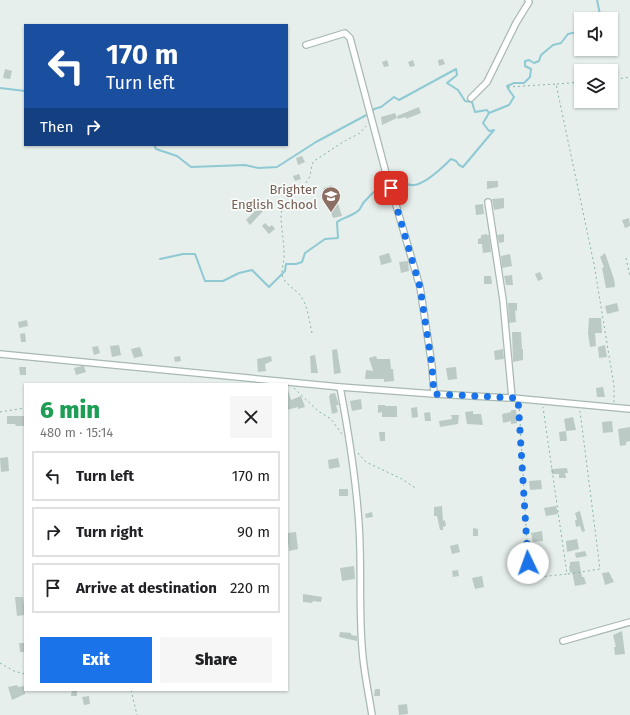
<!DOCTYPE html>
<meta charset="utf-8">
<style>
:root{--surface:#fff;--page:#f6f6f6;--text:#202124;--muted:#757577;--line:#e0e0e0;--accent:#1a73e8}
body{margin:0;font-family:"Fira Sans",sans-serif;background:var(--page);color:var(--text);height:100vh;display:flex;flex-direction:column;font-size:15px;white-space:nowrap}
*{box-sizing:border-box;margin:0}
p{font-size:13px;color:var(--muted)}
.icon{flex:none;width:22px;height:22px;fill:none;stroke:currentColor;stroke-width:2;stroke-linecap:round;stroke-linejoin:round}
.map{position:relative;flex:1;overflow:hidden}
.panel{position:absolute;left:24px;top:383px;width:264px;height:308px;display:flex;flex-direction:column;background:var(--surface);border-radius:0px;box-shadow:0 1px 3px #0004}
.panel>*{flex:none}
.top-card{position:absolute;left:24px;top:24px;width:264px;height:122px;border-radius:0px;box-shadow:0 1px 3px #0004;background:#1a4fa0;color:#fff;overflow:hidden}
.fabs{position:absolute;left:574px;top:12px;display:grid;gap:8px}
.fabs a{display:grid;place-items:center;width:44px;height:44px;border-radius:0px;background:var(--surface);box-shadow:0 1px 3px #0004;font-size:20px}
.pin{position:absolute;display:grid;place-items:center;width:34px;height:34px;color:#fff;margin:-17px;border-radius:8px;box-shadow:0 2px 6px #0006}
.me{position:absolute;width:44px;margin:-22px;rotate:357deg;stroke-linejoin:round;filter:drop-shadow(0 0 3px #0008)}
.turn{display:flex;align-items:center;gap:14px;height:84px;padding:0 16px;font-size:18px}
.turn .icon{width:52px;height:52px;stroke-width:2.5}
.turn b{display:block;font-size:28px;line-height:34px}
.then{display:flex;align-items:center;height:38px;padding:0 16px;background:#0003;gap:8px;font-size:15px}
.round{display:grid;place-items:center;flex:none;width:42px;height:42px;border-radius:0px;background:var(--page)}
.head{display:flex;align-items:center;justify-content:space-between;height:68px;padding:0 16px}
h1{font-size:24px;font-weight:800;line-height:30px;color:#1e9e55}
.cta{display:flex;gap:8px;margin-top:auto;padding:8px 16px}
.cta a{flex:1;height:46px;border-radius:0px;background:var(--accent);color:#fff;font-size:16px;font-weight:800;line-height:46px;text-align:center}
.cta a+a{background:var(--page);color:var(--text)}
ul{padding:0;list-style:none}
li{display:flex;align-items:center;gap:12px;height:50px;margin:0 8px 6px;padding:0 8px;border:2px solid var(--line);border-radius:0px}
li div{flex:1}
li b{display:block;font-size:15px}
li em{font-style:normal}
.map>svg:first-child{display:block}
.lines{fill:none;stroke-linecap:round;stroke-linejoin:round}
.stream{stroke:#8ec9d4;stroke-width:2}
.building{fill:#bbcac4}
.street-tunnel{stroke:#bfccc8;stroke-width:5.5;stroke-dasharray:5.5 3;stroke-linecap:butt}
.street-casing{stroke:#a8b8b2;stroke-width:8}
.path{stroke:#86b3a5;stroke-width:1;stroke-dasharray:2 3;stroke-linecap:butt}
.street{stroke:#fff;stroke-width:5.5}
.route{stroke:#1a73e8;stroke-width:7;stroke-dasharray:0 12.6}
.labels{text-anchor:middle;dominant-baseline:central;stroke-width:3.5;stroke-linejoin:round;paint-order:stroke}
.education-label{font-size:13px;fill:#785e54;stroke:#f7fbf9;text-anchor:end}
</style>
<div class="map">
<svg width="630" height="715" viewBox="0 0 630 715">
<rect width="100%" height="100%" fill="#e6efeb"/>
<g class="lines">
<g class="stream">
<polyline points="597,0 601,19"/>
<polyline points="0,88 25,91"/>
<polyline points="154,145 156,149 177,156 191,167 245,165 258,168 277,167 316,142 372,112 374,109 381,107 394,97 399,100 456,69 457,75 447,83 458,90 465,101 472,102 475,112 487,110 489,113"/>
<path d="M160,259L183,254H195L205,281H223L239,273L252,270L269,287L285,271L286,264H296L302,262L305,253L325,239L338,238L337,222C344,217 353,216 359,210C361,208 362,204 364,202C372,193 388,178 399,175C402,180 405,185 411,185C423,187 443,167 451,159L456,161L459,165L463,167L494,130L489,131L483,123L489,113L509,105L514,97L509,90L507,86L514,83H524L530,77L531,69L525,66V61L529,60L534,63L539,61L541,55L553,45L561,43L568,34L581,31"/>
</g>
</g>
<g class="building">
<polygon points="443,59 445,64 439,66 438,60"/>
<polygon points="387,60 389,66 384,67 382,62"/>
<polygon points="413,60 415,66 410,67 408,62"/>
<polygon points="5,69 12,71 10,79 3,78"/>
<polygon points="419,107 421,113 406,119 406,117 398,119 397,116"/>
<polygon points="395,113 397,118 382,125 381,117"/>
<polygon points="302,156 305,162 298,165 296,158"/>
<polygon points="299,174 301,179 295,181 293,176"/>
<polygon points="487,181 498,181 498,187 487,189"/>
<polygon points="332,185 342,216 333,218 323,188"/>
<polygon points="504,198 504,208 494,210 492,199"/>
<polygon points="483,204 484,214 476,215 475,205"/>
<polygon points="259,207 263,211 250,225 246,220"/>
<polygon points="629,218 630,226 625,228 622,220"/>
<polygon points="265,223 269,227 272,225 275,229 269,234 262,226"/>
<polygon points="487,234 487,235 489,235 491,252 483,253 482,244 478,244 478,239 481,238 481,235"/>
<polygon points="504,234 504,242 499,243 497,235"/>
<polygon points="389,253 392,262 381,265 379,256"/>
<polygon points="605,253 614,279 615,287 606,288 602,268 604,267 600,257"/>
<polygon points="510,254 512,266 502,268 501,256"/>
<polygon points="408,261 409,271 401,273 399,262"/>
<polygon points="540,272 543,279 538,281 535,274"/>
<polygon points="512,275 513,285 506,285 504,276"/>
<polygon points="484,276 491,276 492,284 484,284"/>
<polygon points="508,303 517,303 517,311 515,310 516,322 509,323"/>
<polygon points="617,303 619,311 607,314 605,306"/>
<polygon points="589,318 601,318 602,333 595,333 596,346 590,347 588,333"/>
<polygon points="27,320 28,326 19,328 18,322"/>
<polygon points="512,332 521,332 522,349 523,349 523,360 513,362"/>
<polygon points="25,333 26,342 21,342 20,334"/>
<polygon points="119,345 121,355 112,357 110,346"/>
<polygon points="605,345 607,357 599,358 598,347"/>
<polygon points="98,346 100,353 94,355 92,347"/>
<polygon points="140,347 143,356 134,358 131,349"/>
<polygon points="337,349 341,373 334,374 332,350"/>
<polygon points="503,349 504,359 495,360 494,351"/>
<polygon points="315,355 318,373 311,373 310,356"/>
<polygon points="180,356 181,361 175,362 174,357"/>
<polygon points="271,356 272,361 265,364 266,371 258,372 257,359"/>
<polygon points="376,356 377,359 390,359 391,369 393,369 394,381 384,382 384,379 365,379 366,370 373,371 369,358"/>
<polygon points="82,366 84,366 86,372 76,375 74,368"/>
<polygon points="19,367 26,367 26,375 20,375"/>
<polygon points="456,367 457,379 448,380 446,368"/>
<polygon points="603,387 605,397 597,397 596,388"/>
<polygon points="288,390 291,400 301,396 305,407 298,409 298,407 287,410 287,391"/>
<polygon points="335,393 339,405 336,405 338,412 332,414 329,396 330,396 330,394"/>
<polygon points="361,399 362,409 352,411 350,401"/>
<polygon points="378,405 385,405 385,406 397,406 397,417 382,417 382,412 378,413"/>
<polygon points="417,407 418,417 412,418 411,408"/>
<polygon points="511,410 516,410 517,423 511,424 511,421 503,423 502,414 511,412"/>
<polygon points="473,411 473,414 481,414 483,425 467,424 465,412"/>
<polygon points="430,412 431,421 425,421 424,413"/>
<polygon points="451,415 459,415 458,424 440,427 439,421 452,419"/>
<polygon points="7,416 24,416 25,426 16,426 15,424 7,424"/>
<polygon points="573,417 576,430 566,431 564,419"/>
<polygon points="612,421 613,432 603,433 602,422"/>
<polygon points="630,427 630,441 626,442 626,445 620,446 618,429"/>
<polygon points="566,431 567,441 560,441 559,432"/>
<polygon points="379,432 385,432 385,441 380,441"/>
<polygon points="8,457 9,471 1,472 0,458"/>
<polygon points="338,458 340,467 329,469 328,460"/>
<polygon points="567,468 568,473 565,473 566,478 559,478 559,474 552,474 551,469"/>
<polygon points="541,480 542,489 530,490 529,481"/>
<rect x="339" y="489" width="9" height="7"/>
<polygon points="442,506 443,521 445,520 446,526 443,527 443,530 440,530 437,516 434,516 434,507"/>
<polygon points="556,506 558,514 546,516 544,508"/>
<polygon points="580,511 585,531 582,532 580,526 576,527 575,520 577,520 575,513"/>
<polygon points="372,512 373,517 366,518 365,514"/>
<polygon points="473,528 478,529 478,536 473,536"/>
<polygon points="542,531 543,541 533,542 531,533"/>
<polygon points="296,532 298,549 289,551 287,533"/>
<polygon points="577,539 579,549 567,552 566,541"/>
<polygon points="458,544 460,552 452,554 450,546"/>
<polygon points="585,551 587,556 576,558 575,553"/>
<polygon points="579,561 582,577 584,577 586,584 575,586 572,572 570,573 569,566 570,566 570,562"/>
<polygon points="354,566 355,579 342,581 340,568"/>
<polygon points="458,570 459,576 453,577 452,571"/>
<polygon points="609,572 614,582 605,585 602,573"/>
<polygon points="482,576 484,587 475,589 472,578"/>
<polygon points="303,594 322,597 321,602 313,601 312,603 303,602"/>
<polygon points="15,597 23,597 25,615 17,616"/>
<polygon points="622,631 625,654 615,655 614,647 616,647 613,635"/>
<polygon points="340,632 351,633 351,635 357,636 357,641 339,637"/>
<polygon points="19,643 25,643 25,652 20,652"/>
<polygon points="17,685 18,687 25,686 25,694 12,700 8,687"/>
<polygon points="375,689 380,689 380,696 374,696"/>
<polygon points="72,690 77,690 77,696 71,696"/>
<polygon points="89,696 90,704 84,705 82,697"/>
<polygon points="407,704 408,714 399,715 398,705"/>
</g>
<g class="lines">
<polyline class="street-tunnel" points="387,177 391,188"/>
<g class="street-casing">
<g id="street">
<polyline points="306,45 345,33 350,38 387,177"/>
<polyline points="471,98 487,82 516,23 529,2 528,0"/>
<polyline points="391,188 420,287 432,366 434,394"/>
<polyline points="488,202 503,300 512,398"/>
<polyline points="0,354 340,387 434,394 512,398 630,409"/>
<path d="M340,387C350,440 359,495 360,549C361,585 359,622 363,658C365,677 369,696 372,715"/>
<polyline points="563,641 630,622"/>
</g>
</g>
<g class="path">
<polyline points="611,80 630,77"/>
<polyline points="557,84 581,82"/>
<polyline points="508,87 556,84 594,264 614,386 614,402"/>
<polyline points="626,258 630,277"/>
<path d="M312,333C309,320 308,306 300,295C295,289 286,284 283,278C281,271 283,266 284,259C285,245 281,230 281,216C281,212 283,206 285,202C292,190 304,188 309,178C312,173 310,166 314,161L343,142L360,133L366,126"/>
<polyline points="294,388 318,411 331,419 342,434"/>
<polyline points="519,404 529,578 567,574 543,407"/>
<polyline points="0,412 25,408"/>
<polyline points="358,453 366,462 402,479 417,489"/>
<polyline points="568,574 600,569 580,411"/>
<polyline points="0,663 14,671 25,674"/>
<polyline points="131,690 137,715"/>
</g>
<use href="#street" class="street"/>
</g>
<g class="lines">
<polyline class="route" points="391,188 420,287 432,366 434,394 518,398 528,563"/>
</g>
<defs>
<g id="school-pin" transform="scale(1)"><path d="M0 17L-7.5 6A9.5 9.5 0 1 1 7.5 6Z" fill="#8d6e63" stroke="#f7fbf9"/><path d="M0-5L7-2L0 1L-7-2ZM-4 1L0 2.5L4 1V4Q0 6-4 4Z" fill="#fff"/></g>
</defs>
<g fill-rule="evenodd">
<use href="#school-pin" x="331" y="196"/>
</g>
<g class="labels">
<g class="education-label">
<text x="317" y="189">Brighter<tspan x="317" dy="15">English School</tspan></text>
</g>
</g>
</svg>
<div class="fabs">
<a><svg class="icon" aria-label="sound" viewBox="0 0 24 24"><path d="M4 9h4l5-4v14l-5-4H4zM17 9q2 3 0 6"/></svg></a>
<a><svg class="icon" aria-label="layers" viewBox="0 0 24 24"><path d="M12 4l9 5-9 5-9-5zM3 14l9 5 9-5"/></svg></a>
</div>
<div class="pin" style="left:391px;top:188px;background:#d93025"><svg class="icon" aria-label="arrive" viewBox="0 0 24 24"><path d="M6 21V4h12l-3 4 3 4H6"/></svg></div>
<svg class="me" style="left:528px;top:563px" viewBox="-20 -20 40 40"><circle r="19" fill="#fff"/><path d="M0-13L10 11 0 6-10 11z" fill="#1a73e8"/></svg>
<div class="top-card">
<div class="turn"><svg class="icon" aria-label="left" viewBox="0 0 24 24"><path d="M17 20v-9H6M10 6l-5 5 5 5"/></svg><div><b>170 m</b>Turn left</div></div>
<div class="then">Then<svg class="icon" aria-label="right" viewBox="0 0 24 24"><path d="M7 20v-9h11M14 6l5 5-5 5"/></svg></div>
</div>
<section class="panel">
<div class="head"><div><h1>6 min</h1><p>480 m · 15:14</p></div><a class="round"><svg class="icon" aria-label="close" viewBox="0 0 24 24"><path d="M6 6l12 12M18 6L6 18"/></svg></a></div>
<ul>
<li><svg class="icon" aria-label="left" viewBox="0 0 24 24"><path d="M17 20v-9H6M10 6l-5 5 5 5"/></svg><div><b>Turn left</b></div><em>170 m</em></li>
<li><svg class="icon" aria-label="right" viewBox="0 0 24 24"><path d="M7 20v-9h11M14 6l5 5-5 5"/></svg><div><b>Turn right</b></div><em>90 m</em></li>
<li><svg class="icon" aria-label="arrive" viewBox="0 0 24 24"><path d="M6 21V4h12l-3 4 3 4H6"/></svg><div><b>Arrive at destination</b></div><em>220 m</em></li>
</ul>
<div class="cta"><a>Exit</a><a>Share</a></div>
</section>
</div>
